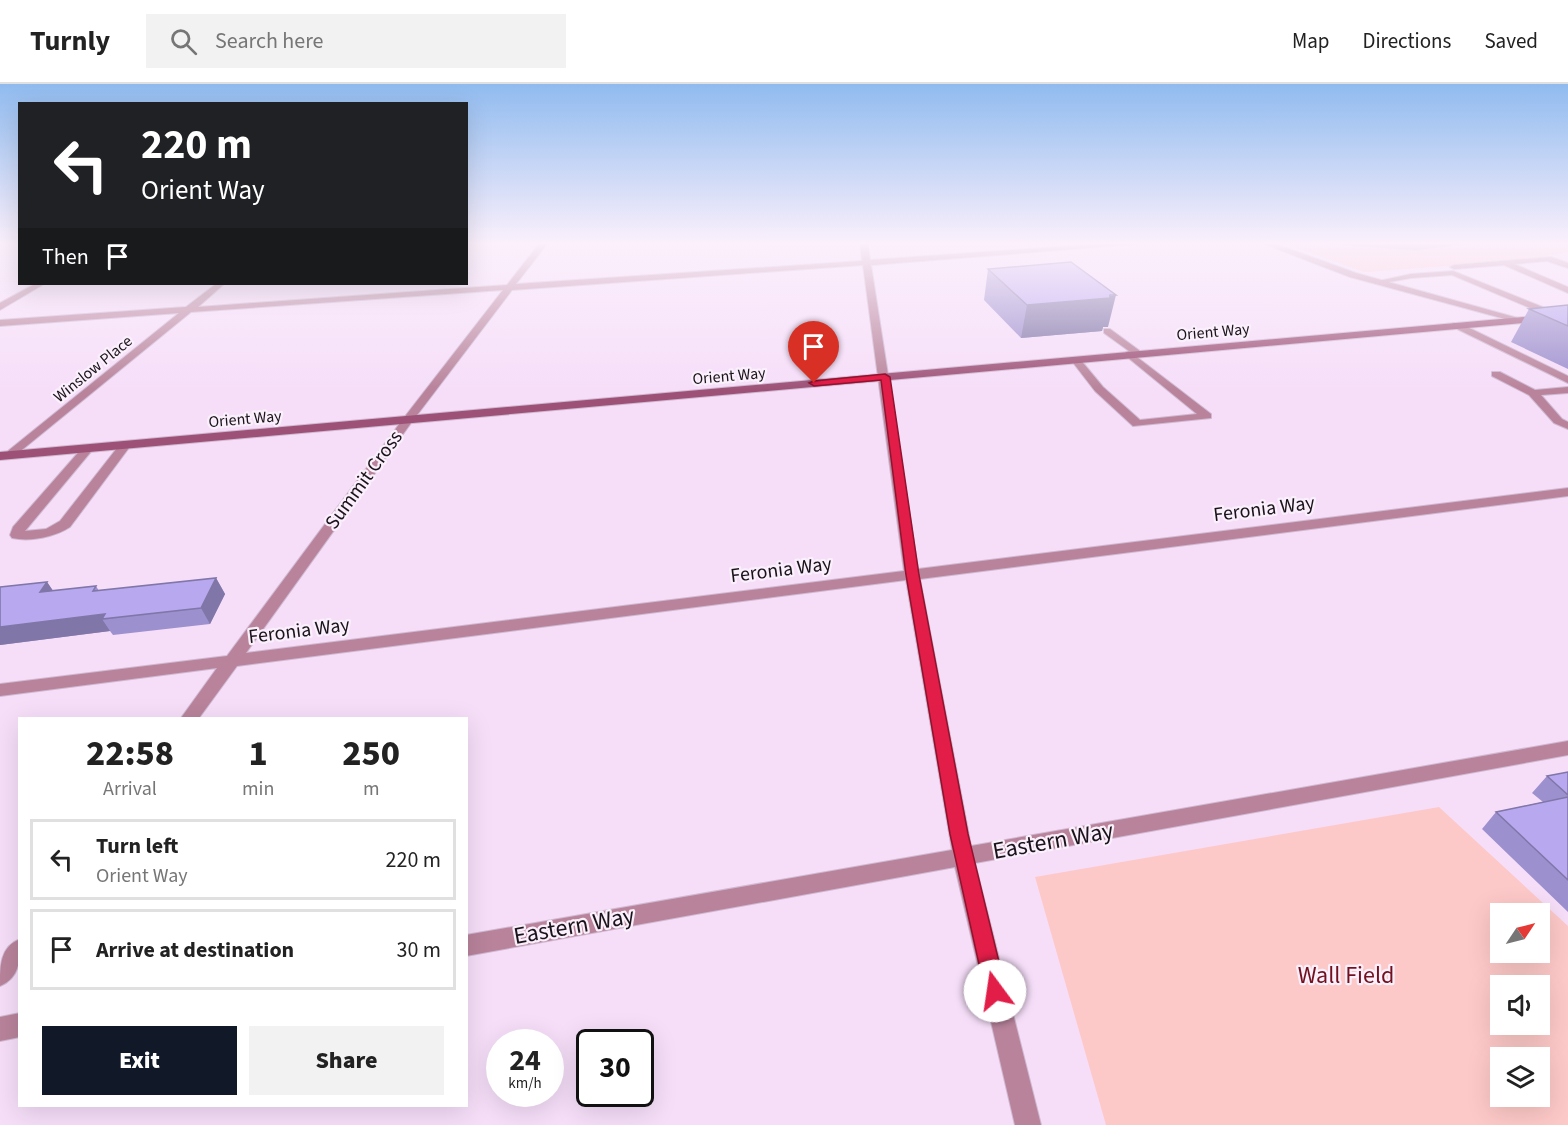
<!DOCTYPE html>
<style>
:root{--surface:#fff;--page:#f2f2f2;--text:#222;--muted:#767676;--line:#e0e0e0;--accent:#111827}
body{margin:0;font-family:"Source Sans 3",sans-serif;background:var(--page);color:var(--text);height:100vh;display:flex;flex-direction:column;font-size:22px;white-space:nowrap}
*{box-sizing:border-box;margin:0}
p{font-size:20px;color:var(--muted)}
.icon{flex:none;width:33px;height:33px;fill:none;stroke:currentColor;stroke-width:2;stroke-linecap:round;stroke-linejoin:round}
.map{position:relative;flex:1;overflow:hidden}
.side{position:absolute;left:18px;top:633px;width:450px;height:390px;display:flex;flex-direction:column;background:var(--surface);border-radius:0px;box-shadow:0 6px 24px #0002}
.side>*{flex:none}
.top-card{position:absolute;left:18px;top:18px;width:450px;height:183px;border-radius:0px;box-shadow:0 6px 24px #0002;background:#202124;color:#fff;overflow:hidden}
.needle{width:39px;rotate:55deg}
.controls{position:absolute;left:1490px;top:819px;display:grid;gap:12px}
.controls a{display:grid;place-items:center;width:60px;height:60px;border-radius:0px;background:var(--surface);box-shadow:0 6px 24px #0002;font-size:30px}
.speed{position:absolute;left:486px;top:945px;display:flex;gap:12px;font-size:30px;font-weight:700;text-align:center}
.speed>*{display:grid;place-content:center;width:78px;height:78px;border-radius:50%;background:var(--surface);box-shadow:0 6px 24px #0002;line-height:1}
.speed small{font-size:15px;font-weight:400}
.speed .limit{border:3px solid #111;border-radius:9px;background:#fff;color:#111}
.pin{position:absolute;display:grid;place-items:center;width:51px;height:51px;color:#fff;margin:-62px -26px;border-radius:50% 50% 50% 0;rotate:-45deg;box-shadow:0 0 6px #0007}
.pin .icon{rotate:45deg}
.me{position:absolute;width:66px;margin:-33px;rotate:346deg;stroke-linejoin:round;filter:drop-shadow(0 0 4px #0008)}
.turn{display:flex;align-items:center;gap:21px;height:126px;padding:0 24px;font-size:27px}
.turn .icon{width:78px;height:78px;stroke-width:2.5}
.turn b{display:block;font-size:42px;line-height:51px}
.then{display:flex;align-items:center;height:57px;padding:0 24px;background:#0003;gap:12px;font-size:22px}
.eta{display:flex;justify-content:space-evenly;align-items:center;height:102px;text-align:center}
.eta b{font-size:36px;font-weight:800;line-height:42px}
.cta{display:flex;gap:12px;margin-top:auto;padding:12px 24px}
.cta a{flex:1;height:69px;border-radius:0px;background:var(--accent);color:#fff;font-size:24px;font-weight:800;line-height:69px;text-align:center}
.cta a+a{background:var(--page);color:var(--text)}
ul{padding:0;list-style:none}
li{display:flex;align-items:center;gap:18px;height:81px;margin:0 12px 9px;padding:0 12px;border:3px solid var(--line);border-radius:0px}
li div{flex:1}
li b{display:block;font-size:22px}
li em{font-style:normal}
header{display:flex;align-items:center;gap:36px;box-sizing:border-box;height:84px;padding:0 30px;background:var(--surface);border-bottom:2px solid var(--line)}
header strong{font-size:28px}
nav{display:flex;gap:33px;margin-inline-start:auto;font-size:21px}
.search{width:420px;height:54px;background:var(--page);display:flex;align-items:center;gap:15px;box-sizing:border-box;padding:0 21px;border-radius:0px;color:var(--muted);font-size:22px}
.map>svg:first-child{display:block}
.green{fill:#fdc9c8;fill-rule:evenodd}
.lines{fill:none;stroke-linecap:round;stroke-linejoin:round}
.lane-casing{stroke:#cfb9d1;stroke-width:2}
.street-casing{stroke:#cfb9d1;stroke-width:2}
.secondary-casing{stroke:#cfb9d1;stroke-width:2}
.lane{fill:#b8839b;fill-rule:evenodd}
.street{fill:#b8839b;fill-rule:evenodd}
.secondary{fill:#9d5176;fill-rule:evenodd}
.wall{fill:#9d90ce}
.shaded-wall{fill:#8076a7}
.building{fill:#b7a8ef;stroke:#8076a7;stroke-width:1.5}
.route{fill:#e11d48;stroke:#92132f;stroke-width:1.5}
.labels{text-anchor:middle;dominant-baseline:central;stroke-width:4.5;stroke-linejoin:round;paint-order:stroke}
.far-street-label{font-size:16px;fill:#1b131c;stroke:#faf0fb}
.street-label{font-size:20px;fill:#1b131c;stroke:#faf0fb}
.near-street-label{font-size:24px;fill:#1b131c;stroke:#faf0fb}
.near-park-label{font-size:24px;fill:#731020;stroke:#faf0fb}
</style>
<header>
<strong>Turnly</strong>
<div class="search"><svg class="icon" aria-label="search" viewBox="0 0 24 24"><circle cx="10" cy="10" r="6"/><path d="M15 15l6 6"/></svg>Search here</div>
<nav><a>Map</a><a>Directions</a><a>Saved</a></nav>
</header>
<div class="map">
<svg width="1568" height="1041" viewBox="0 0 1568 1041">
<rect width="100%" height="100%" fill="#f6def9"/>
<g class="green">
<polygon points="1286,160 1418,166 1491,160 1568,160 1568,168 1519,177 1364,188"/>
<path d="M1439,723L1568,842V1041H1106L1035,793ZM1500,830H1539V868H1500ZM1500,902H1539V940H1500ZM1500,974H1539V1012H1500Z"/>
</g>
<g class="lines">
<g class="lane-casing">
<g id="lane">
<polygon points="1551,173 1568,179 1568,184 1547,177 1514,180 1568,203 1568,209 1504,181 1454,185 1450,183 1454,181"/>
<polygon points="1453,187 1555,228 1556,230 1549,232 1452,191 1411,194 1378,200 1374,198 1411,190"/>
<polygon points="1453,239 1459,239 1568,292 1568,299 1453,243"/>
<polygon points="1129,267 1211,330 1211,334 1133,342 1095,307 1071,276 1079,274 1103,303 1140,336 1197,330 1126,272 1126,268"/>
<polygon points="1492,288 1500,288 1535,306 1568,303 1568,309 1541,311 1562,335 1568,338 1568,345 1554,339 1529,311 1492,292"/>
<path d="M125,357L131,361L70,443C55,453 30,458 12,454L10,451L13,443L84,362H92L94,364L25,447L46,445L60,437L121,359Z"/>
</g>
</g>
<g class="street-casing">
<g id="street">
<path d="M539,160H547L516,200L862,177L860,160H868L870,176L1096,160H1137L871,181L918,485L1568,404V412L920,495L971,762L1568,657V671L975,779L1041,1041H1015L955,783L466,872V851L952,766L906,496L237,582L199,634H181L217,584L0,612V600L227,572L403,335L503,206L191,228L12,374L8,373V367L179,229L0,242V236L186,223L216,200H224L198,223L507,201ZM863,181L904,487L246,569L411,339L512,206Z"/>
<polygon points="1264,160 1276,160 1356,189 1525,236 1520,239 1350,193"/>
<polygon points="1330,160 1468,160 1415,166"/>
<polygon points="35,200 44,200 0,226 0,219"/>
<polygon points="1104,245 1110,245 1144,270 1136,272 1104,249"/>
<path d="M20,855C20,874 21,893 0,902C0,882 0,863 20,855Z"/>
<polygon points="20,929 20,953 0,957 0,933"/>
</g>
</g>
<g class="secondary-casing">
<polygon id="secondary" points="1568,229 1568,235 0,376 0,368"/>
</g>
<use href="#lane" class="lane"/>
<use href="#street" class="street"/>
<use href="#secondary" class="secondary"/>
</g>
<g class="wall">
<polygon points="988,185 1108,243 1103,243 1102,247 1021,254 984,216"/>
<polygon points="1568,221 1568,285 1511,258 1529,225"/>
<polygon points="216,494 225,510 210,540 113,551 110,547 0,561 0,503 47,498 53,507 96,502 99,507"/>
<polygon points="1568,688 1568,828 1482,745 1496,728 1543,718 1532,709 1547,692"/>
</g>
<g class="shaded-wall">
<polygon points="1116,211 1108,243 1103,243 1102,247 1021,254 1027,221"/>
<polygon points="216,494 225,510 210,540 201,524"/>
<polygon points="47,498 58,514 40,508"/>
<polygon points="105,530 102,535 110,547 0,561 0,543"/>
</g>
<g class="building">
<polygon points="1071,178 1116,211 1110,211 1110,214 1027,221 988,185"/>
<polygon points="1568,221 1568,242 1529,225"/>
<polygon points="216,494 201,524 102,535 105,530 0,543 0,503 47,498 40,508 96,502 93,507"/>
<polygon points="1568,688 1568,711 1547,692"/>
<polygon points="1568,713 1568,796 1496,728"/>
</g>
<linearGradient id="sky" x2="0" y2="1"><stop stop-color="#90bbef"/><stop offset="0.52" stop-color="#fbf0fc"/><stop offset="1" stop-color="#fbf0fc" stop-opacity="0"/></linearGradient>
<rect width="1568" height="306" fill="url(#sky)"/>
<polygon class="route" points="885,290 890,293 919,491 968,750 1006,907 1003,914 995,917 988,914 985,907 950,750 906,491 881,296 814,302 809,299 814,297"/>
<g class="labels">
<g class="far-street-label">
<text transform="translate(1213 248) rotate(-5)">Orient Way</text>
<text transform="translate(93 285) rotate(-39)">Winslow Place</text>
<text transform="translate(729 292) rotate(-5)">Orient Way</text>
<text transform="translate(245 335) rotate(-5)">Orient Way</text>
</g>
<g class="street-label">
<text transform="translate(364 396) rotate(-54)">Summit Cross</text>
<text transform="translate(1264 425) rotate(-7)">Feronia Way</text>
<text transform="translate(781 486) rotate(-7)">Feronia Way</text>
<text transform="translate(299 547) rotate(-7)">Feronia Way</text>
</g>
<g class="near-street-label">
<text transform="translate(1053 757) rotate(-10)">Eastern Way</text>
<text transform="translate(574 842) rotate(-10)">Eastern Way</text>
</g>
<g class="near-park-label">
<text x="1346" y="891">Wall Field</text>
</g>
</g>
</svg>
<div class="controls">
<a><svg class="needle" viewBox="-14 -14 28 28"><path d="M0-13l5 13h-10z" fill="#e53935"/><path d="M0 13l5-13h-10z" fill="#767676"/></svg></a>
<a><svg class="icon" aria-label="sound" viewBox="0 0 24 24"><path d="M4 9h4l5-4v14l-5-4H4zM17 9q2 3 0 6"/></svg></a>
<a><svg class="icon" aria-label="layers" viewBox="0 0 24 24"><path d="M12 4l9 5-9 5-9-5zM3 14l9 5 9-5"/></svg></a>
</div>
<div class="speed"><div>24<small>km/h</small></div><div class="limit">30</div></div>
<div class="pin" style="left:814px;top:299px;background:#d93025"><svg class="icon" aria-label="arrive" viewBox="0 0 24 24"><path d="M6 21V4h12l-3 4 3 4H6"/></svg></div>
<svg class="me" style="left:995px;top:907px" viewBox="-20 -20 40 40"><circle r="19" fill="#fff"/><path d="M0-13L10 11 0 6-10 11z" fill="#e11d48"/></svg>
<div class="top-card">
<div class="turn"><svg class="icon" aria-label="left" viewBox="0 0 24 24"><path d="M17 20v-9H6M10 6l-5 5 5 5"/></svg><div><b>220 m</b>Orient Way</div></div>
<div class="then">Then<svg class="icon" aria-label="arrive" viewBox="0 0 24 24"><path d="M6 21V4h12l-3 4 3 4H6"/></svg></div>
</div>
<section class="side">
<div class="eta">
<div><b>22:58</b><p>Arrival</p></div>
<div><b>1</b><p>min</p></div>
<div><b>250</b><p>m</p></div>
</div>
<ul>
<li><svg class="icon" aria-label="left" viewBox="0 0 24 24"><path d="M17 20v-9H6M10 6l-5 5 5 5"/></svg><div><b>Turn left</b><p>Orient Way</p></div><em>220 m</em></li>
<li><svg class="icon" aria-label="arrive" viewBox="0 0 24 24"><path d="M6 21V4h12l-3 4 3 4H6"/></svg><div><b>Arrive at destination</b></div><em>30 m</em></li>
</ul>
<div class="cta"><a>Exit</a><a>Share</a></div>
</section>
</div>
